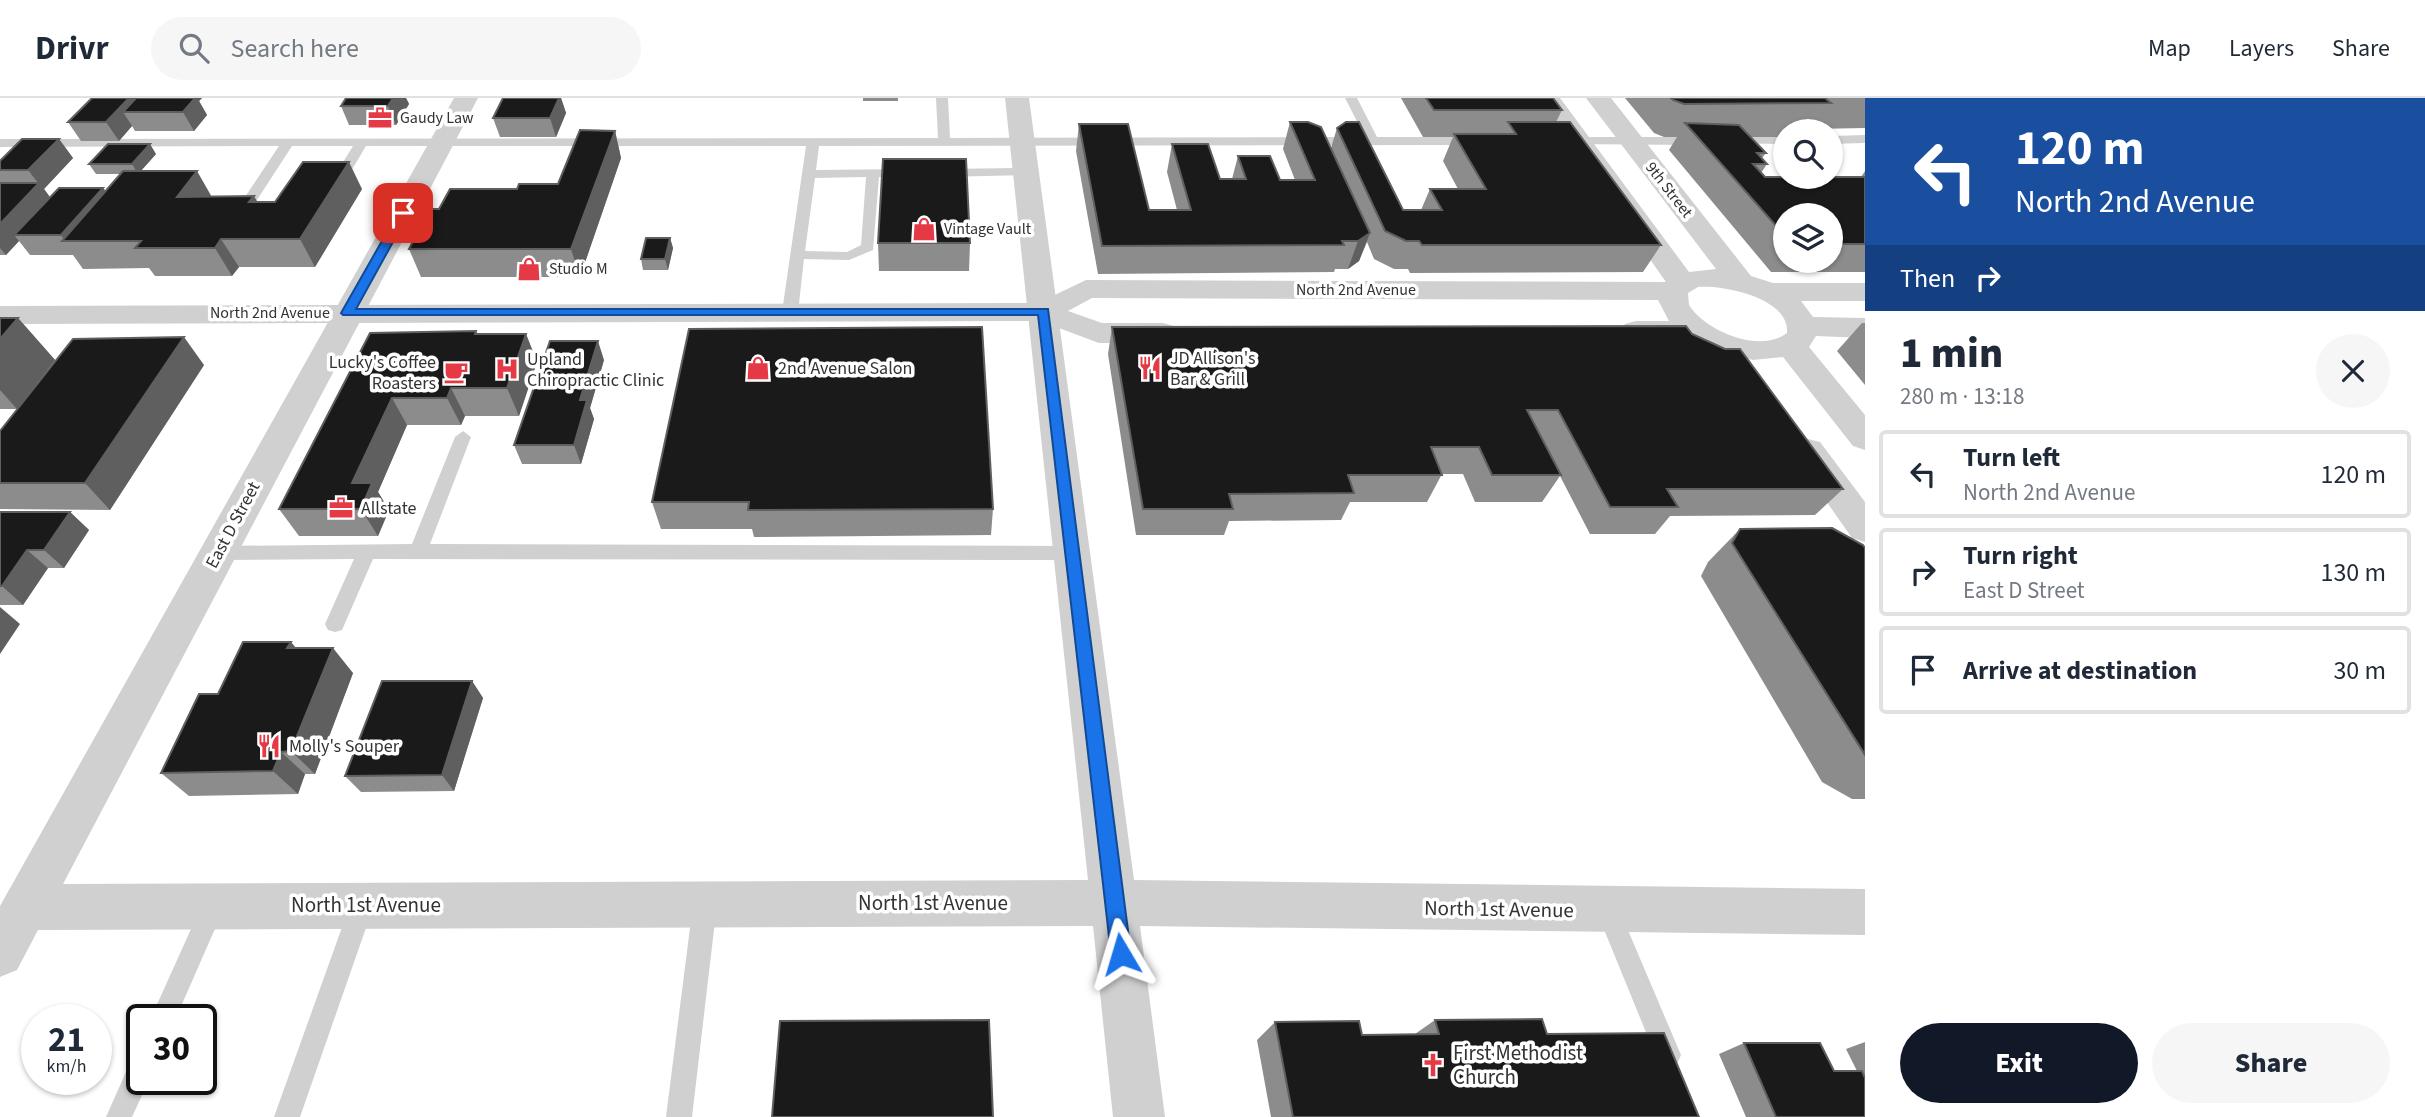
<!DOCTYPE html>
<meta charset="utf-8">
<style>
:root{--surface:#fff;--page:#f6f6f7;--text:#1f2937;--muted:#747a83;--line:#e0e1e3;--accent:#111827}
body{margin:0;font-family:"Source Sans 3",sans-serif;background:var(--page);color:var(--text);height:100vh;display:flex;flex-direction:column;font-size:26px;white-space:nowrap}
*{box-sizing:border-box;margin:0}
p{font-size:23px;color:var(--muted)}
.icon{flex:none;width:38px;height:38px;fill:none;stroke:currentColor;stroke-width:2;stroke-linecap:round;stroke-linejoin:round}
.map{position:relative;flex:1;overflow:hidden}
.side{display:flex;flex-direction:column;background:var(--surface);width:560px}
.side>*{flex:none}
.guide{background:#1a4fa0;color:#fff;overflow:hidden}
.fabs{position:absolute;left:1773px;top:21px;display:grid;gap:14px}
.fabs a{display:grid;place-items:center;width:70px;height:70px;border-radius:50%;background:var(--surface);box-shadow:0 2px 5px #0004;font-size:35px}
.speed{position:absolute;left:21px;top:906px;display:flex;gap:14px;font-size:35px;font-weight:700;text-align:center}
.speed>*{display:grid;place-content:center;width:91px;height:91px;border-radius:50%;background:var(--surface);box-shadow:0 2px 5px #0004;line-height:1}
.speed small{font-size:18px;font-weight:400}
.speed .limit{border:4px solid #111;border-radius:10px;background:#fff;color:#111}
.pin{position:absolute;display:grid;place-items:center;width:60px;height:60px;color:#fff;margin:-30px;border-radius:14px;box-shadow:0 4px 10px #0006}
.me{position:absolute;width:77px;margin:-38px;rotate:353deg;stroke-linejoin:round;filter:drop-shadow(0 0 5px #0008)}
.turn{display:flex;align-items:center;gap:24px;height:147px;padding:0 35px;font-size:32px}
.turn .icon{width:91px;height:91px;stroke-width:2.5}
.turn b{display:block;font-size:49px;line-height:60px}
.then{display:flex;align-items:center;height:66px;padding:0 35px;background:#0003;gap:14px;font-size:26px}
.round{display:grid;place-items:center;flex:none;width:74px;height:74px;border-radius:37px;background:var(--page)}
.overview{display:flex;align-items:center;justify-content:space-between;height:119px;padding:0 35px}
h1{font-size:42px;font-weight:800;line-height:52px}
.action{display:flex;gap:14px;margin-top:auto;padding:14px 35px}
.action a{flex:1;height:80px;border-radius:42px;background:var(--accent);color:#fff;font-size:28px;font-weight:800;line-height:80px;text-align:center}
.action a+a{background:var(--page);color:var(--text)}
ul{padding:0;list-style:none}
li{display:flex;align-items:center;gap:21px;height:88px;margin:0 14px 10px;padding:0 21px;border:4px solid var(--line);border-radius:7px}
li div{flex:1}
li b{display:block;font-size:26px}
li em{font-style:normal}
header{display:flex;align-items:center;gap:42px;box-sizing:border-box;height:98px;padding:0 35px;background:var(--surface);border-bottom:2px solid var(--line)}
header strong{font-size:33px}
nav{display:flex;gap:38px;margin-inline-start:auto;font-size:24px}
.search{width:490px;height:63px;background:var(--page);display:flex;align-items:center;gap:18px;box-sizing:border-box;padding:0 24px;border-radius:38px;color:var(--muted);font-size:26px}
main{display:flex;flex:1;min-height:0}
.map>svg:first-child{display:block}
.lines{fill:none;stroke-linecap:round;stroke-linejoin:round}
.service{fill:#d0d0d0;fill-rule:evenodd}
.minor{fill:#d0d0d0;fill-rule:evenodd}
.tertiary{fill:#d0d0d0;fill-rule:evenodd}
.wall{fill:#8c8c8c;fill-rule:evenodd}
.shaded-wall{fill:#5f5f5f}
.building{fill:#1a1a1a;stroke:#5f5f5f;stroke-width:2}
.route{fill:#1a73e8;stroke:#114b97;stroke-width:2}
.labels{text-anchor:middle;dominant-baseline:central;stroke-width:7;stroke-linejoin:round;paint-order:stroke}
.far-poi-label{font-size:16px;fill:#333;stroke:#fff;text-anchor:start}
.far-street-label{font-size:16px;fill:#333;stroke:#fff}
.poi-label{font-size:18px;fill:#333;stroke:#fff;text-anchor:start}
.street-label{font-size:18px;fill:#333;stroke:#fff}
.near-street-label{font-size:21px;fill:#333;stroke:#fff}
.near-poi-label{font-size:21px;fill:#333;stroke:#fff;text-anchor:start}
</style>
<header>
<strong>Drivr</strong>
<div class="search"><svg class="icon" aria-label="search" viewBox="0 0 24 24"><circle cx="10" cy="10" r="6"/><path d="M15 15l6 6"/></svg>Search here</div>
<nav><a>Map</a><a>Layers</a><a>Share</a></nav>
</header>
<main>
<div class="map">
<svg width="1865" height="1019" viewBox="0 0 1865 1019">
<rect width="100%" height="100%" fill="#fff"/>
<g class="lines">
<g class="service">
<path d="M936,0H948L950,40L1365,39L1345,0H1357L1377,39H1476L1482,43L1476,47L819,48L816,72L909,71L916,75L909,79H879L873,152L849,162L804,161L798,214L790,219L782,214L806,48H366L344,85L339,86L332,82L353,48H292L253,108L248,109L241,105L279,48L0,49V41L938,40ZM866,79L861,147L847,154L805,153L815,80Z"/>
<polygon points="1865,37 1865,45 1830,46 1830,38"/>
<polygon points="1730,38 1785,38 1785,46 1726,45 1724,42"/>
<polygon points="1565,39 1700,39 1706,43 1700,47 1561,46 1559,43"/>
<polygon points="1026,70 1033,74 1031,77 943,79 936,75 943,71"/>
<polygon points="463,333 471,339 430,446 1072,448 1079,450 1081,455 1079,460 1072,462 373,461 342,532 335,534 328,532 325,526 354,461 218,462 211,460 209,455 211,450 218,448 412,446 455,339"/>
<polygon points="705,795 713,798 717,806 692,1019 666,1019 693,806 697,798"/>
<polygon points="362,796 370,799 374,807 300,1019 274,1019 350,807 354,799"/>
<polygon points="213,797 221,800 225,808 175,922 150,922 205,800"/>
<polygon points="1608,800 1616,804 1681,957 1677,966 1668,970 1659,966 1596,812 1600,804"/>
<polygon points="142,954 142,982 149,982 132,1019 106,1019 133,958"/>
</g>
<polygon class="minor" points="454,0 478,0 63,786 1088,782 1005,0 1029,0 1134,782 1865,791 1865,837 1140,828 1165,1019 1113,1019 1093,828 38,832 17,872 0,879 0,808"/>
<g class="tertiary">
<path d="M1536,0H1560L1689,174L1716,171L1586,0H1611L1751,178L1773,185H1865V203H1801L1813,219L1865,220V240L1816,238L1809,249L1865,317V352L1853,348L1783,259L1753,262L1716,253L1692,243H1636L1625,240L1621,233L1625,226L1636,223H1669L1658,202L1092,200L1068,213L1102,225H1163L1174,228L1178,235L1174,242L1163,245H1099L1040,223L0,226V208L1038,205L1086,182L1666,184ZM1698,189C1724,187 1790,200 1787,235C1760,256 1705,233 1689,207L1688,195Z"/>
<polygon points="1808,341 1820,344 1865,404 1865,444 1852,440 1791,353 1796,344"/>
</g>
</g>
<g class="wall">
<polygon points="92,0 202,0 199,3 207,17 194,33 135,33 132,28 119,43 81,43 68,24"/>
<polygon points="346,0 406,0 409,6 396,27 349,27 341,8"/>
<polygon points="503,0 561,0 566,15 556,39 500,39 493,20"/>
<rect x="863" y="0" width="35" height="3"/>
<polygon points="1401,0 1553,0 1562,12 1556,24 1661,147 1643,174 1410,175 1408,171 1394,171 1374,161 1367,144 1359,163 1348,171 1335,171 1334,174 1098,176 1076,53 1079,26 1149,112 1177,112 1167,74 1172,46 1220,81 1232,81 1238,58 1280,82 1295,82 1283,51 1290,24 1331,50 1337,30 1403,112 1421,112 1430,91 1458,91 1443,63 1453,39 1423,39"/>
<path d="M1625,0H1865V30L1813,31L1811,33H1785V39H1750L1766,55L1762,60L1767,66L1761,75L1765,79H1861L1865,73V174H1771L1669,52L1677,39H1664L1654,35ZM1785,117H1830V163H1785Z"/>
<polygon points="615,33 621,60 580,179 421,179 409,151 439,111 517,91 558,86"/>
<polygon points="59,41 73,60 44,91 50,99 103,90 106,93 120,76 96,76 89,66 156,56 141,73 212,99 257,104 275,104 362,91 315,169 239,169 232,178 155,178 149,170 83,171 73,157 30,157 19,143 6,157 0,157 0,63"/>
<polygon points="670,140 673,150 668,172 643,172 641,161"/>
<polygon points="878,145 970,145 969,173 879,173"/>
<polygon points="0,220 18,220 55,262 17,311 0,311"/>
<polygon points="1862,225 1865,225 1865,287 1837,253"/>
<polygon points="1112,229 1692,236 1843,391 1815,417 1670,418 1655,436 1590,436 1560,378 1542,404 1475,404 1463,376 1442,376 1427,404 1350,404 1341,422 1229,423 1224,437 1136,437 1108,256"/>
<polygon points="689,231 993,411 991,437 754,439 752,431 661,431 652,404"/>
<polygon points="476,233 478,236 526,236 537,264 519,318 465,318 461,327 407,327 378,394 389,412 378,438 299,438 279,411 370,235"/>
<polygon points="604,262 590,310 594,321 581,366 522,366 514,347"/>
<polygon points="204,267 110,412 0,411 0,333"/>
<polygon points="0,414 70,414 89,432 64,470 48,470 23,507 0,507"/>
<polygon points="1740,431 1865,450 1865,701 1852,701 1822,684 1701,478 1708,464"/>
<polygon points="296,550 353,575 315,676 305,676 298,696 189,698 161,675 218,596"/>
<polygon points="472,583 483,600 454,693 361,694 345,678"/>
<polygon points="1435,922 1547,936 1699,1019 1271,1019 1257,942 1275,924 1362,937 1415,936"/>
<polygon points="1865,944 1865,1019 1746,1019 1719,956 1744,945 1834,973 1857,973 1846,951"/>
</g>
<g class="shaded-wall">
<polygon points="129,0 158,0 123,14 132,28 119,43 106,24"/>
<polygon points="177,0 202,0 199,3 207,17 194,33 183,14"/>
<polygon points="393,0 406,0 409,6 396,27 388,8"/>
<polygon points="559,0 561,0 566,15 556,39 550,20"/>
<polygon points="615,33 621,60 580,179 571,151"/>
<polygon points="59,41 73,60 44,91 54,105 14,137 19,143 6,157 0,150 0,126 39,86 28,72"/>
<polygon points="150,46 156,56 138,76 132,66"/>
<polygon points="349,64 362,91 315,169 300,141"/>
<polygon points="197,73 213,101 177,99"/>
<polygon points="103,90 117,109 65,143 61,137"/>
<polygon points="254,98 270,126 249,104"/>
<polygon points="1370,135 1359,163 1348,171 1358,143"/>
<polygon points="670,140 673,150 668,172 665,161"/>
<polygon points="221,141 239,169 232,178 215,150"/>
<polygon points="18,220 55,262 17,311 0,292 0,241"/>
<polygon points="526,236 537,264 519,318 507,290"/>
<polygon points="184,239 204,267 110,412 85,385"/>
<polygon points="598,243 604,262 590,310 594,321 581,366 574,347 580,302"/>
<polygon points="451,290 465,318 461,327 447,300"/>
<polygon points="392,300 407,327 378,394 389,412 378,438 361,411 352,385"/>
<polygon points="70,414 89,432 64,470 44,452"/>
<polygon points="27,452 48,470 23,507 2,488"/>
<polygon points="0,509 20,526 0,556"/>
<polygon points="291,544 312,569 287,550"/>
<polygon points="333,550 353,575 315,676 291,653"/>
<polygon points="472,583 483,600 454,693 442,677"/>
<polygon points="281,654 305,676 298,696 273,673"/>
</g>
<g class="building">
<polygon points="92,0 129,0 106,24 68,24"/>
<polygon points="136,0 195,0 183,14 123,14"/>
<polygon points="346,0 393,0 388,8 341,8"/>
<polygon points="503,0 559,0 550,20 493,20"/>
<polygon points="1426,0 1553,0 1562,12 1434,12"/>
<polygon points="1671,0 1825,0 1831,5 1684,6 1673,2"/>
<polygon points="1290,24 1308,24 1321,29 1370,135 1358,143 1342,143 1344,147 1102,148 1079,26 1128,26 1149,112 1191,112 1172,46 1208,46 1220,81 1246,81 1238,58 1270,58 1280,82 1315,82"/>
<polygon points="1346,24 1359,24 1403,112 1442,112 1430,91 1486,91 1454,36 1516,36 1508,24 1570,24 1661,147 1422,147 1419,143 1406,143 1385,133 1337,30"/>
<polygon points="1685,25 1739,27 1766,55 1757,55 1767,66 1753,66 1765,79 1865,79 1865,146 1830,146 1830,117 1785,117 1785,138"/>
<polygon points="580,32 615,33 571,151 409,151 430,111 439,111 450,91 517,91 519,86 558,86"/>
<polygon points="22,41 59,41 28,72 0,72 0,63"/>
<polygon points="108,46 150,46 132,66 89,66"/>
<polygon points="883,61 966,61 970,145 878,145"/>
<polygon points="303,64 349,64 300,141 221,141 215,150 135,150 141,143 62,143 123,73 197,73 177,99 254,98 249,104 275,104"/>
<polygon points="0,85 39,85 0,126"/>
<polygon points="59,90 103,90 61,137 14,137"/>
<polygon points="646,140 670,140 665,161 641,161"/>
<polygon points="0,220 18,220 0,241"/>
<polygon points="1686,228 1692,236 1725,251 1740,251 1843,391 1667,391 1678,409 1610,409 1558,312 1527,312 1561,377 1492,377 1479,349 1431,349 1442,377 1348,377 1354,395 1229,396 1233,411 1143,411 1112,229"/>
<polygon points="982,229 993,411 748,412 749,404 652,404 689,231"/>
<polygon points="476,233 475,236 526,236 507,290 451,290 447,300 392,300 352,385 372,385 361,411 279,411 370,235"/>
<polygon points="184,239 85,385 0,385 0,333 73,241"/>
<polygon points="550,243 598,243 580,302 587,302 574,347 514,347"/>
<polygon points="0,414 70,414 44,452 27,452 2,488 0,488"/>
<polygon points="1832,430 1863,447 1865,450 1865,657 1732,445 1740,431"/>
<polygon points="243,544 291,544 287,550 333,550 291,653 281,654 273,673 161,675 199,596 218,596"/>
<polygon points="382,583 472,583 442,677 345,678"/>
<polygon points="1542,921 1547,936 1664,935 1699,1019 1293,1019 1275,924 1359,923 1362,937 1439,936 1435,922"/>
<polygon points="989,922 993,1019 772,1019 780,923"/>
<polygon points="1744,945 1820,945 1834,973 1862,973 1865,980 1865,1019 1776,1019"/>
</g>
<polygon class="route" points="399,113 409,115 356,211 1048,211 1131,856 1128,864 1121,866 1114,864 1111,856 1038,217 343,217 341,215"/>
<defs>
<g id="office-bare" transform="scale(1.89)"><path d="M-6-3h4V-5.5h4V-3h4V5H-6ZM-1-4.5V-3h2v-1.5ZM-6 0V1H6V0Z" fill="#e63946" stroke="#fff" stroke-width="2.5" paint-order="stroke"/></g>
<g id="shop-bare" transform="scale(1.89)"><path d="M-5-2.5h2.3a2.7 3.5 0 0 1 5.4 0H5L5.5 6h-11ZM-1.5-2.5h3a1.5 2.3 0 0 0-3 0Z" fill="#e63946" stroke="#fff" stroke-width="2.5" paint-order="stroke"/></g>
<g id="restaurant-bare" transform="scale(1.89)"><path d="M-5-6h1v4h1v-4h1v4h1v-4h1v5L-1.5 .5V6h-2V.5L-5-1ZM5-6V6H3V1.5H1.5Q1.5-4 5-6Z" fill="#e63946" stroke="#fff" stroke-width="2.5" paint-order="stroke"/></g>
<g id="hospital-bare" transform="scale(1.89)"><path d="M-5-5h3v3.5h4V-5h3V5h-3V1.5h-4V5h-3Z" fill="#e63946" stroke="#fff" stroke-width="2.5" paint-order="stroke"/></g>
<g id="cafe-bare" transform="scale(1.89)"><path d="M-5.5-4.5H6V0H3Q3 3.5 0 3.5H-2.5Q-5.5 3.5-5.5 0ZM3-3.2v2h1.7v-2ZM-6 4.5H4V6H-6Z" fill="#e63946" stroke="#fff" stroke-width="2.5" paint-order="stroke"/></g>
<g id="church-bare" transform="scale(1.89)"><path d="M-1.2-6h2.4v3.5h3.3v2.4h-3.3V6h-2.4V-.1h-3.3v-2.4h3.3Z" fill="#e63946" stroke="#fff" stroke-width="2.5" paint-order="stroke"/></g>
</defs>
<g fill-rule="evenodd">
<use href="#office-bare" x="380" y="20"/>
<use href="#shop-bare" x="924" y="131"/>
<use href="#shop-bare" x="529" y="171"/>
<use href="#shop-bare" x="758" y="270"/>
<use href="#restaurant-bare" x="1150" y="270"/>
<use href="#hospital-bare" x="507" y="271"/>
<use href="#cafe-bare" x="456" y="274"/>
<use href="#office-bare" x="341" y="410"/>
<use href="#restaurant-bare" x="269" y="648"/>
<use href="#church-bare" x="1433" y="967"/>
</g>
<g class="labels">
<g class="far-poi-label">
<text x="400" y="20">Gaudy Law</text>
<text x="944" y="131">Vintage Vault</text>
<text x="549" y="171">Studio M</text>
</g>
<g class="far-street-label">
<text transform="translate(1669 92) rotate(52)">9th Street</text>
<text x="1356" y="192">North 2nd Avenue</text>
<text x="270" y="215">North 2nd Avenue</text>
</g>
<g class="poi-label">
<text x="1170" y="260">JD Allison's<tspan x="1170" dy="21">Bar &amp; Grill</tspan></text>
<text x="527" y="261">Upland<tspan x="527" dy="21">Chiropractic Clinic</tspan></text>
<text x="436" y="264" text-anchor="end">Lucky's Coffee<tspan x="436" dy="21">Roasters</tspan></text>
<text x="778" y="270">2nd Avenue Salon</text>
<text x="361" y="410">Allstate</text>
<text x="289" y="648">Molly's Souper</text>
</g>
<g class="street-label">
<text transform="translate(233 427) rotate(-62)">East D Street</text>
</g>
<g class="near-street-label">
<text x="933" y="805">North 1st Avenue</text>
<text x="366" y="807">North 1st Avenue</text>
<text transform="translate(1499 811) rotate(1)">North 1st Avenue</text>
</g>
<g class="near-poi-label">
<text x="1453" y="955">First Methodist<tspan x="1453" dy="24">Church</tspan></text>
</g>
</g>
</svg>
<div class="fabs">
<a><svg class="icon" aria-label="search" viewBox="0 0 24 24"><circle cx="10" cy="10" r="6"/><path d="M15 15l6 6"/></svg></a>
<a><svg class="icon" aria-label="layers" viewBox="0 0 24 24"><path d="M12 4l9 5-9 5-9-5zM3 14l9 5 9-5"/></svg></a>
</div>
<div class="speed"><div>21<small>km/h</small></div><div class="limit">30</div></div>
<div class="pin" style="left:403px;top:115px;background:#d93025"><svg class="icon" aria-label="arrive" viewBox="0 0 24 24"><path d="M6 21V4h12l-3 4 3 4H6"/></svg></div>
<svg class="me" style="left:1121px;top:856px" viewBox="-20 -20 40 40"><path d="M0-17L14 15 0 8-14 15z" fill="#1a73e8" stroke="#fff" stroke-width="4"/></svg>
</div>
<section class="side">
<div class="guide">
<div class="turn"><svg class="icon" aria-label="left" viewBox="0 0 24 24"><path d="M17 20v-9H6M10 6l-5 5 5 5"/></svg><div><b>120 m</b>North 2nd Avenue</div></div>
<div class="then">Then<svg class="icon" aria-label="right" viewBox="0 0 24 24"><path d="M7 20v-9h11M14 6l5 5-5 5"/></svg></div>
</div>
<div class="overview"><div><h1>1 min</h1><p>280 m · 13:18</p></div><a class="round"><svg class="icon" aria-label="close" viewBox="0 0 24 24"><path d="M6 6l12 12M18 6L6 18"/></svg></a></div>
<ul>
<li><svg class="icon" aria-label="left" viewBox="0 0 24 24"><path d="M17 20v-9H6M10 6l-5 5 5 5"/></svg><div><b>Turn left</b><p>North 2nd Avenue</p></div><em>120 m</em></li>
<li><svg class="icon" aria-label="right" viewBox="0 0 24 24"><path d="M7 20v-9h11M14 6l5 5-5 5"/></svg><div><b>Turn right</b><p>East D Street</p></div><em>130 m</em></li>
<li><svg class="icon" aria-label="arrive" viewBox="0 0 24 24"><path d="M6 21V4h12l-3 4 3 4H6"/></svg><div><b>Arrive at destination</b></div><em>30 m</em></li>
</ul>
<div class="action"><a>Exit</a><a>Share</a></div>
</section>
</main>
